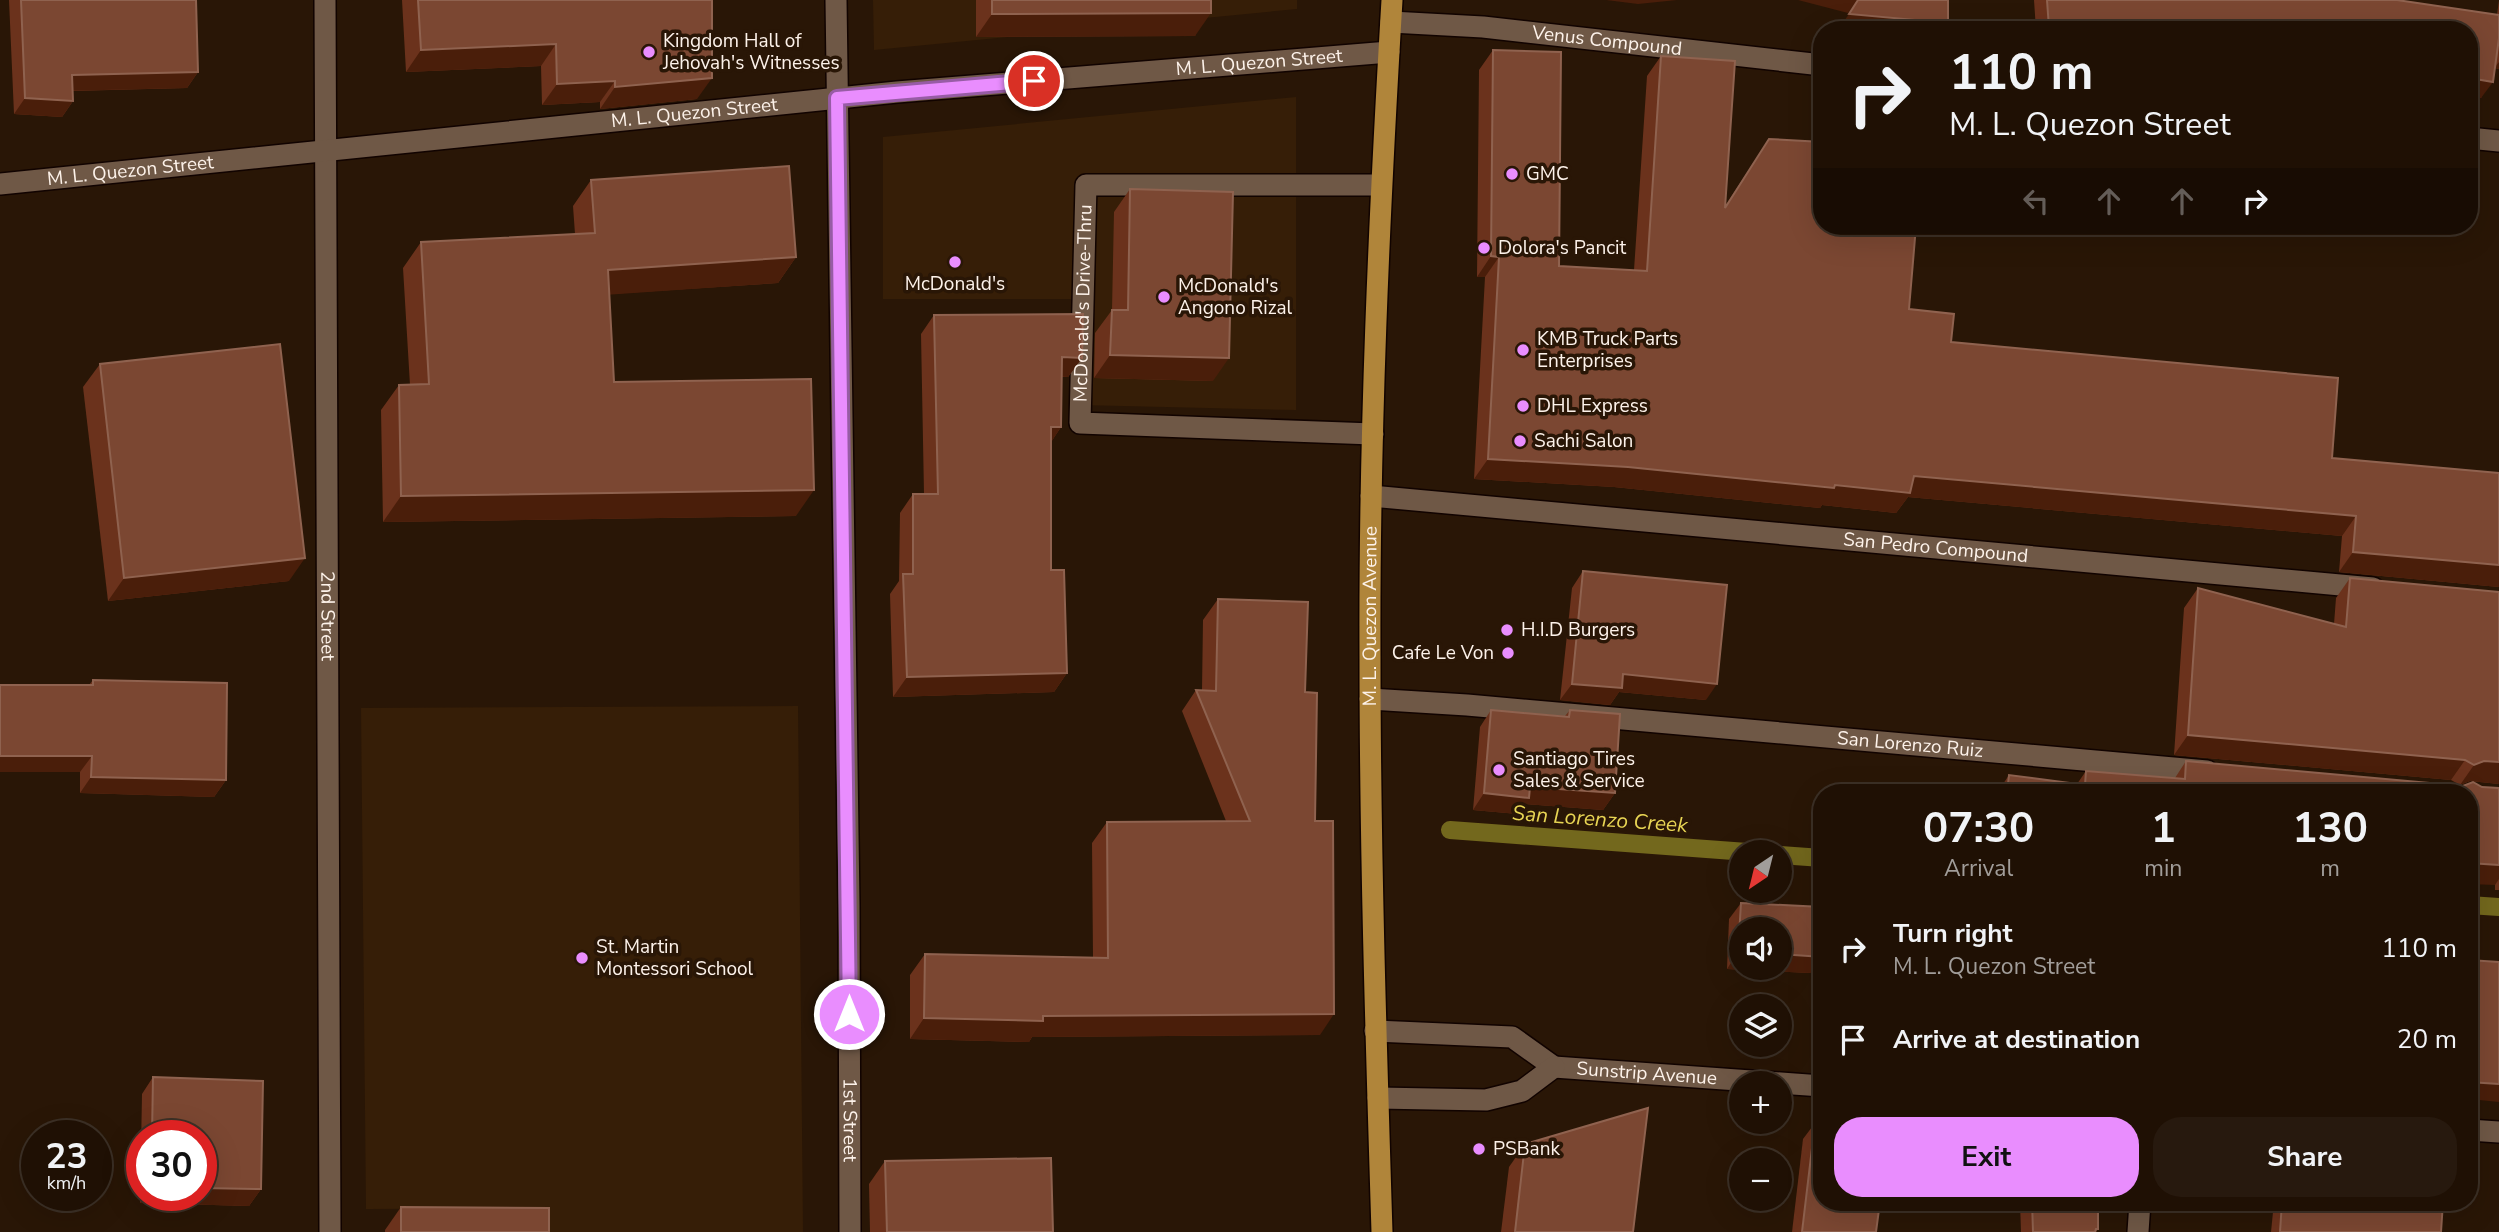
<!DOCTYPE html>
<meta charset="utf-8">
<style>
:root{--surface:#1f1004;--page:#27190e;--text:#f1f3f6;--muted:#a19d9a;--line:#3c3026;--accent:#e98dfe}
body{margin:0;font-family:"Nunito Sans",sans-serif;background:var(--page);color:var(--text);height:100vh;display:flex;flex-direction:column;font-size:26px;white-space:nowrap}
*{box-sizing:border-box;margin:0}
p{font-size:23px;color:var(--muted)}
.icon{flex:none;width:38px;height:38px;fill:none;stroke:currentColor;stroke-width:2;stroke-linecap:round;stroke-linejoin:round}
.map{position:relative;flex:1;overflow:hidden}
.details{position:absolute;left:1813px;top:784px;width:665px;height:427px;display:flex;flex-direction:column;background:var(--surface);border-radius:28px;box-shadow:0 7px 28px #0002,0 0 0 2px var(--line)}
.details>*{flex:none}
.top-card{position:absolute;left:1813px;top:21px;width:665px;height:214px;border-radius:28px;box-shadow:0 7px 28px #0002,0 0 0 2px var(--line);background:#1f1004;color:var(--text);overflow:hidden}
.needle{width:46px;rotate:215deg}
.tools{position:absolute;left:1729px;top:840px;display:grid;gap:14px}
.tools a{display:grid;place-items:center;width:63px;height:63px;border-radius:50%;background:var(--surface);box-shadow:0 7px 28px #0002,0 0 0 2px var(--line);font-size:35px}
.speed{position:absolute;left:21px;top:1120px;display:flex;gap:14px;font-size:35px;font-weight:700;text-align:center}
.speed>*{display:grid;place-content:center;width:91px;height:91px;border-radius:50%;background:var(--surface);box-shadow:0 7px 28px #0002,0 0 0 2px var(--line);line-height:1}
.speed small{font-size:18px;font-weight:400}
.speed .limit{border:10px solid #d22;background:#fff;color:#111}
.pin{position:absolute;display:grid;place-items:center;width:60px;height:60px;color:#fff;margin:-30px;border:4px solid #fff;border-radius:50%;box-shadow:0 2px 7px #0007}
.me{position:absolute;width:77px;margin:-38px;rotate:0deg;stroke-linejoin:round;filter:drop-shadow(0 0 5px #0008)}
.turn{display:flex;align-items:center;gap:24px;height:147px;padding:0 21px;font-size:32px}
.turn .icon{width:91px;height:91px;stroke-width:2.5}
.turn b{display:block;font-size:49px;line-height:60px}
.lanes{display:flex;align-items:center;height:66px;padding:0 21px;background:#0003;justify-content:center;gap:35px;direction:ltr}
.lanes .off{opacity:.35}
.eta{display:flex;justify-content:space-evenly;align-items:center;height:119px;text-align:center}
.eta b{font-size:42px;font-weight:700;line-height:49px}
.primary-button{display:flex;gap:14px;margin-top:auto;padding:14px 21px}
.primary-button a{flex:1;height:80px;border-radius:28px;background:var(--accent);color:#111;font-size:28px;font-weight:700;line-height:80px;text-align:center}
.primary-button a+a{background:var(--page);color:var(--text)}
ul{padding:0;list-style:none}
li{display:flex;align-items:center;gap:21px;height:91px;padding:0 21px}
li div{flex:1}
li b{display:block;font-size:26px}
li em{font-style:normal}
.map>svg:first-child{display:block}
.built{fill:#361e07}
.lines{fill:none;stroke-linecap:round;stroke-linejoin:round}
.stream{stroke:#73681d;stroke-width:18}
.lane-casing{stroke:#110300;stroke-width:24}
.street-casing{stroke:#110300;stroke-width:24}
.primary-casing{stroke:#110300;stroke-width:24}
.lane{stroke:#6f5846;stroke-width:21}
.street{stroke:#6f5846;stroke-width:21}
.primary{stroke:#b0853a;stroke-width:21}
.wall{fill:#6b321c;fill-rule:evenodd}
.shaded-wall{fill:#4a1e0a}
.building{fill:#7b4732;stroke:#8f624f;stroke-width:2}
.route-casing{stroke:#975ca5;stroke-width:18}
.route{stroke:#e98dfe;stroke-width:12}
.poi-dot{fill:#e98dfe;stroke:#291606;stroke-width:2.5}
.labels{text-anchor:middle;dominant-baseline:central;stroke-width:7;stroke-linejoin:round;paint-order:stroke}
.poi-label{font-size:19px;fill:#fdf2ea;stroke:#291606;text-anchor:start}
.street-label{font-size:19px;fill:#fdf2ea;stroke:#291606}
.water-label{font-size:21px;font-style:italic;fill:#e8d554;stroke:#291606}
</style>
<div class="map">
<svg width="2499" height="1232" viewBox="0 0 2499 1232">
<rect width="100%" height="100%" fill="#291606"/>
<g class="built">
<polygon points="873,0 1297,0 1297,9 874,50"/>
<polygon points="1296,97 1296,410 1080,405 1082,299 883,299 883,137"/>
<polygon points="798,706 803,1232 548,1232 547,1208 366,1209 361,708"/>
</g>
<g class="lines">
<g class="stream">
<polyline points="1450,830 1747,852"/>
<polyline points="1780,855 1822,858"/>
<polyline points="2469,905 2499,907"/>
</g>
<g class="lane-casing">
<g id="lane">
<path id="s1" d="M1373,434L1080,423L1086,185H1381"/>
</g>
</g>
<g class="street-casing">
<g id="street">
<path id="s2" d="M325,0L330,1232"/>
<path id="s3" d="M836,0L849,905L850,1232"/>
<path id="s4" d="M1391,22L1483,27L1822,65"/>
<polyline points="2469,138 2499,141"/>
<path id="s5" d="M0,184L897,92L1389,52"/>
<path id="s6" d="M1371,496L2373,588"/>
<path id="s7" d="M1370,699L1467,705L2207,771"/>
<polyline points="1375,1031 1512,1037 1554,1067"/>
<path id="s8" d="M1554,1067L1822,1086"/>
<polyline points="1378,1098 1486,1100 1522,1091 1554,1067"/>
<polyline points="2469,1130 2499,1132"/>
<polyline points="2138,1232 2140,1202"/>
</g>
</g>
<g class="primary-casing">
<g id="primary">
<path id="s9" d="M1382,1232C1376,1040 1370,848 1370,656C1369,437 1379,218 1392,0"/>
</g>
</g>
<use href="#lane" class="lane"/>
<use href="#street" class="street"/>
<use href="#primary" class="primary"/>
</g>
<g class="wall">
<polygon points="9,0 196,0 198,72 187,88 72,91 73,101 62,117 14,114"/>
<polygon points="402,0 712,0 697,99 600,109 600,102 542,105 541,66 406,72"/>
<polygon points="976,0 1211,0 1195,36 976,37"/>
<polygon points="2034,0 2397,0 2497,15 2499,0 2499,69 2495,68 2481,98 2469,96 2469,30 2036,30"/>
<polygon points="1493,50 1559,266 1634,270 1647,76 1661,56 1725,206 1769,139 1909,309 1951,342 2332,458 2499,473 2499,587 2339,572 2342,536 1908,497 1896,513 1822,505 1820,508 1614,487 1474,479 1485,277 1477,277 1479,70"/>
<polygon points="591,180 796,257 778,283 609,294 614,382 796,516 383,522 381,410 399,385 410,385 403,268 421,242 575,234 573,206"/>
<polygon points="1130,189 1213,381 1094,378 1095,333 1112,310 1114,212"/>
<polygon points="934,315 1082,358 1068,377 1061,377 1061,427 1051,442 1051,570 1067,673 1054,692 893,697 890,594 899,581 900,513 913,494 924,494 921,334"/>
<polygon points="100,364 289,581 108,601 83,387"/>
<polygon points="1583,571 1706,700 1619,692 1610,705 1560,700 1572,588"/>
<polygon points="2350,578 2499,784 2470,781 2460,785 2451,780 2174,755 2184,608 2198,588 2334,624 2336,598"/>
<polygon points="1218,599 1305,692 1315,821 1320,1035 1032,1037 1029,1042 910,1039 910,975 925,954 1093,958 1092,843 1107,822 1226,821 1182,711 1196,690 1202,690 1203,620"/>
<polygon points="93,680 226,780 214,797 80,793 80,772 0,772 0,685 89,685"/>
<polygon points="1491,710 1565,716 1570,710 1615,793 1603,810 1525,804 1518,814 1473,810 1480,727"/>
<polygon points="2186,761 2463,786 2499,788 2499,890 2495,890 2495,885 2469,793 1997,793 2009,775 2077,784 2086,771 2175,778"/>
<polygon points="1741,903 1811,973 1727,969 1729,919"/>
<path d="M153,1077L261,1189L249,1206L140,1203L142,1094ZM142,1136H201V1195H142Z"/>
<polygon points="1815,1123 1876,1232 1792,1232 1803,1139"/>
<polygon points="1525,1144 1633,1232 1501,1232 1509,1167"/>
<polygon points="885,1161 1053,1232 870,1232 869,1184"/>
<polygon points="2020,1202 2098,1202 2098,1229 2096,1232 2021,1232"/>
<polygon points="2274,1202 2443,1202 2441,1232 2271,1232"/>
<polygon points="401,1207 549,1232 385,1232 385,1230"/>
</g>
<g class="shaded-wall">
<polygon points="1606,0 1677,0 1638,4"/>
<polygon points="1798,0 1858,0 1848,13"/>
<polygon points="1211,13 1195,36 976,37 992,14"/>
<polygon points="1849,14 1948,23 1944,30 1838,30"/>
<polygon points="556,44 541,66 406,72 421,50"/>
<polygon points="2499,62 2499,69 2494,68"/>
<polygon points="198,72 187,88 61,91 72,75"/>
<polygon points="712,78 697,99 600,109 615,87"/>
<polygon points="2469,78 2493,82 2481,98 2469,96"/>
<polygon points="615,81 600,102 542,105 557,84"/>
<polygon points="25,98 73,101 62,117 14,114"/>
<polygon points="1491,256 1499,257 1485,277 1477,277"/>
<polygon points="796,257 778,283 590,296 608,270"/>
<polygon points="1110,355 1229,358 1213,381 1094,378"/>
<polygon points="1062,357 1082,358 1068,377 1048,376"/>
<polygon points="1051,427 1061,427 1048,447"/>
<polygon points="1488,459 1628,467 1835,485 1914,476 2356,516 2342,536 1908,497 1896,513 1822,505 1820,508 1614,487 1474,479"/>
<polygon points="814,490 796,516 383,522 401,496"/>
<polygon points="2353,552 2499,565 2499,587 2339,572"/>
<polygon points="305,558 289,581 108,601 124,578"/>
<polygon points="1067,673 1054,692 893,697 907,677"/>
<polygon points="1623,674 1717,684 1706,700 1619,692 1610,705 1560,700 1572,684"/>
<polygon points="2188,735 2465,760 2451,780 2174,755"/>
<polygon points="0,756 92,756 80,772 0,772"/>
<polygon points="2484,761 2499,762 2499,784 2470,781 2460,785 2474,765"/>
<polygon points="91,777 226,780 214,797 80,793"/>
<polygon points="1530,787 1615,793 1603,810 1525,804 1518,814 1473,810 1484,793"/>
<polygon points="2469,863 2499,865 2499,879 2495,885 2469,884"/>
<polygon points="1738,952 1741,952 1741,968 1780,968 1780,954 1822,957 1822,958 1811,973 1727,969"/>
<polygon points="1334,1014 1320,1035 1032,1037 1029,1042 910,1039 924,1018 1043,1016"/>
<polygon points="2469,1082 2499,1084 2499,1102 2469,1099"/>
<polygon points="201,1188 261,1189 249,1206 140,1203 145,1195 201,1195"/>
</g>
<g class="building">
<polygon points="21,0 196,0 198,72 72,75 73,101 25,98"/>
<polygon points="418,0 712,0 712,78 615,87 615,81 557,84 556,44 421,50"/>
<polygon points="992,0 1211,0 1211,13 992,14"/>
<polygon points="1858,0 1948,0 1948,23 1849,14"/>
<polygon points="2047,0 2397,0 2499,15 2499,38 2493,82 2469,78 2469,30 2057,30 2049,28"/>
<polygon points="1493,50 1561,52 1559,266 1647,271 1661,56 1735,61 1725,208 1769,139 1822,142 1822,226 1916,226 1909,309 1954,314 1951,342 2338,378 2332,458 2499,473 2499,565 2353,552 2356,516 1914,476 1910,493 1835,485 1834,488 1628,467 1488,459 1499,257 1491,256"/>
<polygon points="789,166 796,257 608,270 614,382 811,379 814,490 401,496 399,385 429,384 421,242 595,233 591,180"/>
<polygon points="1130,189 1233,192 1229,358 1110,355 1112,310 1128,310"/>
<polygon points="1083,314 1082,358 1062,357 1061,427 1051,427 1051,570 1064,570 1067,673 907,677 903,574 913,574 913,494 938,494 934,315"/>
<polygon points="280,344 305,558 124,578 100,364"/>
<polygon points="1583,571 1727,585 1717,684 1623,674 1622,688 1572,684"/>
<polygon points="2350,578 2499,592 2499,762 2484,761 2474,765 2465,760 2188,735 2198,588 2346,627"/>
<polygon points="1218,599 1308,602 1305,692 1317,693 1315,821 1333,821 1334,1014 1043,1016 1043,1021 924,1018 925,954 1108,958 1107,822 1250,821 1196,690 1216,691"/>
<polygon points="93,680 227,683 226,780 91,777 92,756 0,756 0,685 93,685"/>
<polygon points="1491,710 1569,717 1570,710 1620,714 1615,793 1530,787 1529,798 1484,793"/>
<polygon points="2186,761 2463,786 2473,782 2482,787 2499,788 2499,865 2469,863 2469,793 2007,793 2009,775 2085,785 2086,771 2185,779"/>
<polygon points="1741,903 1822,907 1822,957 1780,954 1780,929 1741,929 1741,952 1738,952"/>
<polygon points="2469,960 2499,962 2499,1084 2469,1082"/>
<polygon points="153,1077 263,1081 261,1189 201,1188 201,1136 152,1136"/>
<polygon points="1648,1108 1633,1232 1515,1232 1525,1144"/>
<polygon points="1815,1123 1822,1124 1822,1202 1880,1202 1876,1232 1802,1232"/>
<polygon points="1051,1158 1053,1232 887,1232 885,1161"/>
<polygon points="2032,1202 2098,1202 2098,1229 2096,1229 2095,1232 2033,1232"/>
<polygon points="2282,1202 2443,1202 2441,1232 2280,1232"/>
<polygon points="401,1207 549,1208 549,1232 401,1232"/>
</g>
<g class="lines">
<g class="route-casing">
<polyline id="route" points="849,1014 837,98 1034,81"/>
</g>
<use href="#route" class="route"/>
</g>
<g class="poi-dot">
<circle cx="649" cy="52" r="7"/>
<circle cx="1512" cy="174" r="7"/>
<circle cx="1484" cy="248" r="7"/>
<circle cx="955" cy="262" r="7"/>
<circle cx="1164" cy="297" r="7"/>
<circle cx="1523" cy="350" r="7"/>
<circle cx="1523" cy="406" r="7"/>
<circle cx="1520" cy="441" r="7"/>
<circle cx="1507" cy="630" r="7"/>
<circle cx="1508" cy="653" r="7"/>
<circle cx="1499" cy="770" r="7"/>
<circle cx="582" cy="958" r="7"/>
<circle cx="1479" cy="1149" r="7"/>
</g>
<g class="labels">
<g class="poi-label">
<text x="663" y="41">Kingdom Hall of<tspan x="663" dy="22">Jehovah's Witnesses</tspan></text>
<text x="1526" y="174">GMC</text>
<text x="1498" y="248">Dolora's Pancit</text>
<text x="955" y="284" text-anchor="middle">McDonald's</text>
<text x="1178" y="286">McDonald's<tspan x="1178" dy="22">Angono Rizal</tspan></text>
<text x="1537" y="339">KMB Truck Parts<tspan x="1537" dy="22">Enterprises</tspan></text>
<text x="1537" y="406">DHL Express</text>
<text x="1534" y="441">Sachi Salon</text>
<text x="1521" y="630">H.I.D Burgers</text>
<text x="1494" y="653" text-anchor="end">Cafe Le Von</text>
<text x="1513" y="759">Santiago Tires<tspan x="1513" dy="22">Sales &amp; Service</tspan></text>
<text x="596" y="947">St. Martin<tspan x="596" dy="22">Montessori School</tspan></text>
<text x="1493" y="1149">PSBank</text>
</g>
<g class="street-label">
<text stroke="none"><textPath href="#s4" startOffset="217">Venus Compound</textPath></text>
<text stroke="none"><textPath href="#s5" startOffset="1265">M. L. Quezon Street</textPath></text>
<text stroke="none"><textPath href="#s5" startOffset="698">M. L. Quezon Street</textPath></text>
<text stroke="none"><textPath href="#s5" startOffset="131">M. L. Quezon Street</textPath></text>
<text stroke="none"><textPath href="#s1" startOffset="413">McDonald's Drive-Thru</textPath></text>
<text stroke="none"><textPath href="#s6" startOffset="567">San Pedro Compound</textPath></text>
<text stroke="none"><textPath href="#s2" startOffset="616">2nd Street</textPath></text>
<text stroke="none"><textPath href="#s9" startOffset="616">M. L. Quezon Avenue</textPath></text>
<text stroke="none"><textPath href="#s7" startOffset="542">San Lorenzo Ruiz</textPath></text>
<text stroke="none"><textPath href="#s8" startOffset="93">Sunstrip Avenue</textPath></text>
<text stroke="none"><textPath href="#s3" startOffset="1120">1st Street</textPath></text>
</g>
<g class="water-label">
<text transform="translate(1600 819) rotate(4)">San Lorenzo Creek</text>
</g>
</g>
</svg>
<div class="tools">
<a><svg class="needle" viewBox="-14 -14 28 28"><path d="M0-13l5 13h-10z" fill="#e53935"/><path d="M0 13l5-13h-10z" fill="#a19d9a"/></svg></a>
<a><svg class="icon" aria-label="sound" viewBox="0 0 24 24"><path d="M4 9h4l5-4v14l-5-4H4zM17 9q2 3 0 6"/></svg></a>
<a><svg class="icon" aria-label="layers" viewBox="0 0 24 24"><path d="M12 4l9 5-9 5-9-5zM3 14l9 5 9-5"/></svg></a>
<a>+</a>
<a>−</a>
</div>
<div class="speed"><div>23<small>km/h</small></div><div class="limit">30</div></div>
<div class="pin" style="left:1034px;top:81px;background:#d93025"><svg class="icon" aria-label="arrive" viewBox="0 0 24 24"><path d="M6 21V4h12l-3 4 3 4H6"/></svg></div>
<svg class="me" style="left:849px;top:1014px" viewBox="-20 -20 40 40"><circle r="17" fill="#e98dfe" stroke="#fff" stroke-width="3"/><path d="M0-11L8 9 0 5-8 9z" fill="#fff"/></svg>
<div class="top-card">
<div class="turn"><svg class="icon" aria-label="right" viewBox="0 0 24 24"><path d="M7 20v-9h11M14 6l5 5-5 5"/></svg><div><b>110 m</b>M. L. Quezon Street</div></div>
<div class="lanes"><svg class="icon off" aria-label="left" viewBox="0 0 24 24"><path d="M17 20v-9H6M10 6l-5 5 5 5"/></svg><svg class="icon off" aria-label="ahead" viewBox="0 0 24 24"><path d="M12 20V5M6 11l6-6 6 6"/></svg><svg class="icon off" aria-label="ahead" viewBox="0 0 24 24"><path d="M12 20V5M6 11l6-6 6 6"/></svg><svg class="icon" aria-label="right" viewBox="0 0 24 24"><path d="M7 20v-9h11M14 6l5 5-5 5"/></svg></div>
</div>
<section class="details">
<div class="eta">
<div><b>07:30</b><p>Arrival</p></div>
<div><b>1</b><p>min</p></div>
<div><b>130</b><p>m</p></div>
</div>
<ul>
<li><svg class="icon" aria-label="right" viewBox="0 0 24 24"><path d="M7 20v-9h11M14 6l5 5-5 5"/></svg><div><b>Turn right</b><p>M. L. Quezon Street</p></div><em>110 m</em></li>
<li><svg class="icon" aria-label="arrive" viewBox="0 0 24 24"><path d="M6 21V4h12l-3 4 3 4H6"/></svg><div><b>Arrive at destination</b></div><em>20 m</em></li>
</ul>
<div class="primary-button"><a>Exit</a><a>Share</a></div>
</section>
</div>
